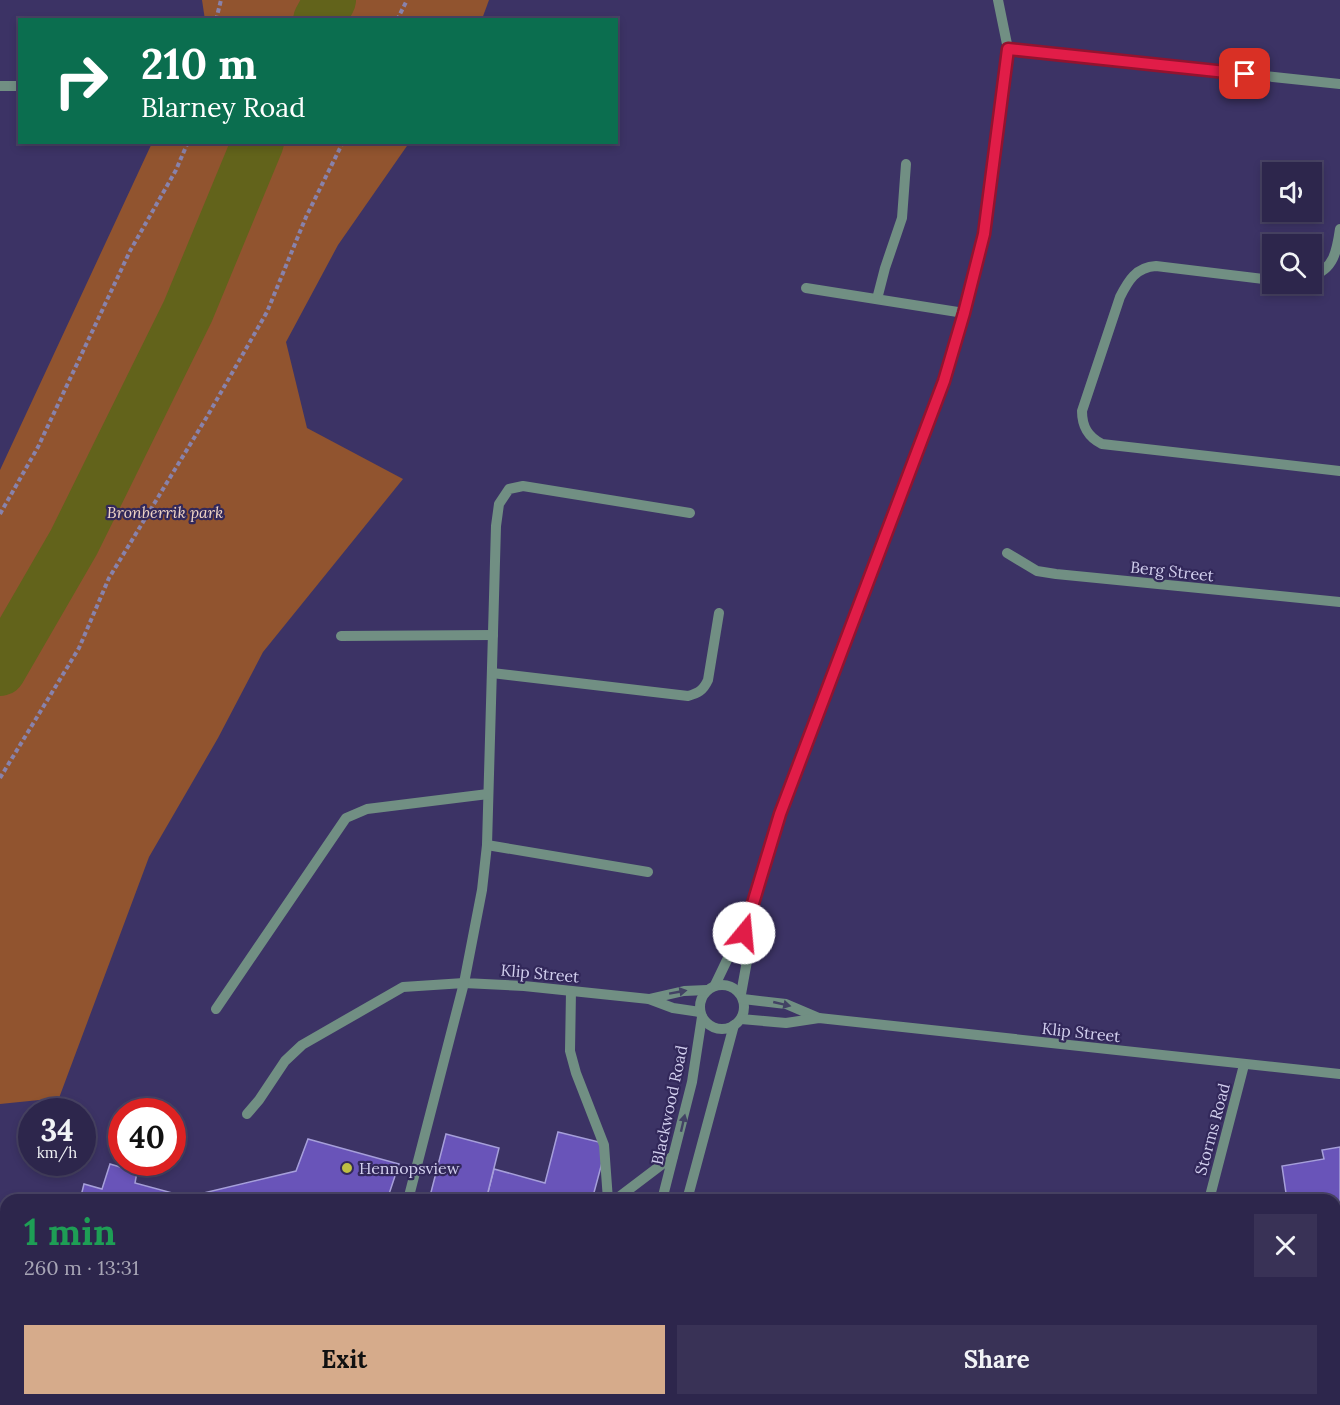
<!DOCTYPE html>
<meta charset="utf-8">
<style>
:root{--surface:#2d264c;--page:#393256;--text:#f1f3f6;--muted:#a7a5b5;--line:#484364;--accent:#d6ab8b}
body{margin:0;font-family:Lora,serif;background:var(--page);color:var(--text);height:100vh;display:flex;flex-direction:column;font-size:22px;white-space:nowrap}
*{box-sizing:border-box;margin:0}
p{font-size:20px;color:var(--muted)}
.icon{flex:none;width:33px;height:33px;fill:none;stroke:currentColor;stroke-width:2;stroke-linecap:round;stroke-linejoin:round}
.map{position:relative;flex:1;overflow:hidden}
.drawer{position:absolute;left:0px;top:1194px;width:1341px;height:212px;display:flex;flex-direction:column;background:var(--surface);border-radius:18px 18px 0 0;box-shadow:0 3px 9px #0003,0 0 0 2px var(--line)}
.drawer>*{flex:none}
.guide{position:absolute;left:18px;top:18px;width:600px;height:126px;border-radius:0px;box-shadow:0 3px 9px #0003,0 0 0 2px var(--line);background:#0b6e4f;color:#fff;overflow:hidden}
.fabs{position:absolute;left:1262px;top:162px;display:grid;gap:12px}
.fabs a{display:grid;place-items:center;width:60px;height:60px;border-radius:0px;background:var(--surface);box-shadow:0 3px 9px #0003,0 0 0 2px var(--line);font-size:30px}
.speed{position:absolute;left:18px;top:1098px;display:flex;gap:12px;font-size:30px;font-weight:700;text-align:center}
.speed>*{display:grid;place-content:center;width:78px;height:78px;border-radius:50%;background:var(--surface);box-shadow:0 3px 9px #0003,0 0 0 2px var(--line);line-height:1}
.speed small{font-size:15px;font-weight:400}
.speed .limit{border:9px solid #d22;background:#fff;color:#111}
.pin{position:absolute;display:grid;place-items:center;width:51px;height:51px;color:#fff;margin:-26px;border-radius:12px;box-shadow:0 3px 9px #0006}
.me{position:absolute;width:66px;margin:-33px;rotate:17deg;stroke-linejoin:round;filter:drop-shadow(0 0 4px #0008)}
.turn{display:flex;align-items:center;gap:21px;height:126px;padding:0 24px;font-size:27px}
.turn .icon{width:78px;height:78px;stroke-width:2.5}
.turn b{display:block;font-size:42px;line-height:51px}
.round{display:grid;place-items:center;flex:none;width:63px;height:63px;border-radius:0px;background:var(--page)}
.headline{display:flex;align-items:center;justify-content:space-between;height:102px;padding:0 24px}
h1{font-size:36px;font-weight:700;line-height:45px;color:#1e9e55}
.button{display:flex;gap:12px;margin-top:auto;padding:12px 24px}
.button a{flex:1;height:69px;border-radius:0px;background:var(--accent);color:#111;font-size:24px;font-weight:700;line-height:69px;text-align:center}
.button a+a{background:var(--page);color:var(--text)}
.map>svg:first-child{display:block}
.green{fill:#91542f}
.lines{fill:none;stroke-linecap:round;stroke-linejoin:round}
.river{stroke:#62631b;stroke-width:52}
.building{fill:#6954b9;stroke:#a69fda;stroke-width:1.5}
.path{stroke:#8882ab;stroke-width:4;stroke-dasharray:4.5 3;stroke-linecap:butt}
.minor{stroke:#718f83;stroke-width:10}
.oneway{fill:#424264}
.route-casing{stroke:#92132f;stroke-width:15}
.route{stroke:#e11d48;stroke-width:10}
.poi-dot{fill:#bebf42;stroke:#32285a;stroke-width:2}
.labels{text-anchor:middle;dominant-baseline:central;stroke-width:4.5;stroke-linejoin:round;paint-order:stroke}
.park-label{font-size:16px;font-style:italic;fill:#efd4c5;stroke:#32285a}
.street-label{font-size:16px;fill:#d2cfee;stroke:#32285a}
.poi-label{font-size:16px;fill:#d2cfee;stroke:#32285a;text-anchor:start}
</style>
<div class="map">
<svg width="1340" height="1405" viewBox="0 0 1340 1405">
<rect width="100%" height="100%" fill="#3c3365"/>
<g class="green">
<polygon points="202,0 489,0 482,19 205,20"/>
<polygon points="152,143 409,143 338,245 286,342 307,428 403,479 263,652 218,738 149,857 59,1098 0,1104 0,470"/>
</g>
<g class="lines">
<g class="river">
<polyline points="319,20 330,0"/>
<polyline points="0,670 74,542 188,311 258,142"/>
</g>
</g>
<g class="building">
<polygon points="558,1132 607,1144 592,1200 486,1200 494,1169 545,1183"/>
<polygon points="446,1134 499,1148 486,1200 429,1200"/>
<polygon points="308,1139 399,1164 387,1200 80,1200 84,1184 102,1189 110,1164 137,1172 135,1183 187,1197 296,1171"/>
<polygon points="1340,1147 1340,1233 1335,1234 1335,1200 1287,1200 1282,1166 1324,1159 1322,1150"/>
<polygon points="11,1400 254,1400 253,1405 9,1405"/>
</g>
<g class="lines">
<g class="path">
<polyline points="216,20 221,0"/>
<polyline points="397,20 407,0"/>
<polyline points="0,514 38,447 130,251 176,170 188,142"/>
<polyline points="0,778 79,648 109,578 208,415 267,312 306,217 343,142"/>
</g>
<g class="minor">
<polyline points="1008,49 1340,84"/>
<polyline points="0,86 20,86"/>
<path d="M1311,276C1334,270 1337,250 1340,229"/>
<path d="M1272,280L1156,266C1136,267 1128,281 1120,297L1082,411C1082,427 1088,437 1102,444L1340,471"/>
<polyline points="806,288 964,313"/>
<polyline points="877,299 885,268 902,218 906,164"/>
<polyline points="690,513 523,486 509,489 499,504 496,526 487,845 482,890 464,983 524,986 649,999 673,1008 700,1012"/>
<polyline points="1007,553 1037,571 1056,574 1340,602"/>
<polyline points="341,636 493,635"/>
<path d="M492,673L688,696C698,693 703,691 708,680L719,613"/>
<polyline points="487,845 648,872"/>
<circle cx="722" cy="1007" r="22"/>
<polyline points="715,985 727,960 744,933 780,814 944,381 964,313 984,235 1008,49 998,0"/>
<polyline points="571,991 570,1051 576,1073 604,1145 608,1200"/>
<polyline points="741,994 747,961 744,933"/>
<polyline points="649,999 684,991 707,990"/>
<polyline points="743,999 786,1004 819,1018"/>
<polyline points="216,1009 346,818 367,809 488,794"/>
<polyline points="741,1019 786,1023 819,1018 1340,1074"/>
<polyline points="247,1114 259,1100 285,1061 302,1045 403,987 464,983 408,1200"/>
<polyline points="615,1200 673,1156"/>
<polyline points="662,1200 692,1082 702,1017"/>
<polyline points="687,1200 734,1025"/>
<polyline points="1209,1200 1244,1065"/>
<polyline points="610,1405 612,1400"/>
<polyline points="631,1405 633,1400"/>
<polyline points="686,1405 687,1400"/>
<polyline points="1156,1405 1157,1400"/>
</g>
</g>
<defs><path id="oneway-solid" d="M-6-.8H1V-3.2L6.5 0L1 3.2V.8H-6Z" transform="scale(1.5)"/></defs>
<g class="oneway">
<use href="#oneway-solid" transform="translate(678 992) rotate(-10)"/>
<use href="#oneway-solid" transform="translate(782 1004) rotate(13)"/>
<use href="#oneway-solid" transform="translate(683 1123) rotate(-77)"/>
</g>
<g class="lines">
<g class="route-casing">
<polyline id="route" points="744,933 780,814 944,381 964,313 984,234 1008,49 1245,74"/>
</g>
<use href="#route" class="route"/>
</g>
<circle class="poi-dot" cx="347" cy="1168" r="6"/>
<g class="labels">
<g class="park-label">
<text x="165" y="512">Bronberrik park</text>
</g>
<g class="street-label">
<text transform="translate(1172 571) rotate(6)">Berg Street</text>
<text transform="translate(540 973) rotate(5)">Klip Street</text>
<text transform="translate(1081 1032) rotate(6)">Klip Street</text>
<text transform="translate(669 1105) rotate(-78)">Blackwood Road</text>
<text transform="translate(1212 1129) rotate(-75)">Storms Road</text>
</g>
<g class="poi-label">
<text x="359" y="1168">Hennopsview</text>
</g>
</g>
</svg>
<div class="fabs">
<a><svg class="icon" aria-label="sound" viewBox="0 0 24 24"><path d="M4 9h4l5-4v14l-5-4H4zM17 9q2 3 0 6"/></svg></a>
<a><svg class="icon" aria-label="search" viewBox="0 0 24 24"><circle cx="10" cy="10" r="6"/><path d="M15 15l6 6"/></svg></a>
</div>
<div class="speed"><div>34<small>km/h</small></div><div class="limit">40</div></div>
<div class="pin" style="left:1245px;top:74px;background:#d93025"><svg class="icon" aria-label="arrive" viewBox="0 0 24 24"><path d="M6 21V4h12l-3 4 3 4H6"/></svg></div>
<svg class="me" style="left:744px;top:933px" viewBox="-20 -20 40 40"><circle r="19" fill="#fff"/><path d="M0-13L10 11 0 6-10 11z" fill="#e11d48"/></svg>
<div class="guide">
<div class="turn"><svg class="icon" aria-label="right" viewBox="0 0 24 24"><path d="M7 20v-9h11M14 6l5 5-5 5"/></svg><div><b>210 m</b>Blarney Road</div></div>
</div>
<section class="drawer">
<div class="headline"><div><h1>1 min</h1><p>260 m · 13:31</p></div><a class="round"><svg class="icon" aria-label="close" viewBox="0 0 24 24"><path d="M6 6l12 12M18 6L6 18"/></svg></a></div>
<div class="button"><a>Exit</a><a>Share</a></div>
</section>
</div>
